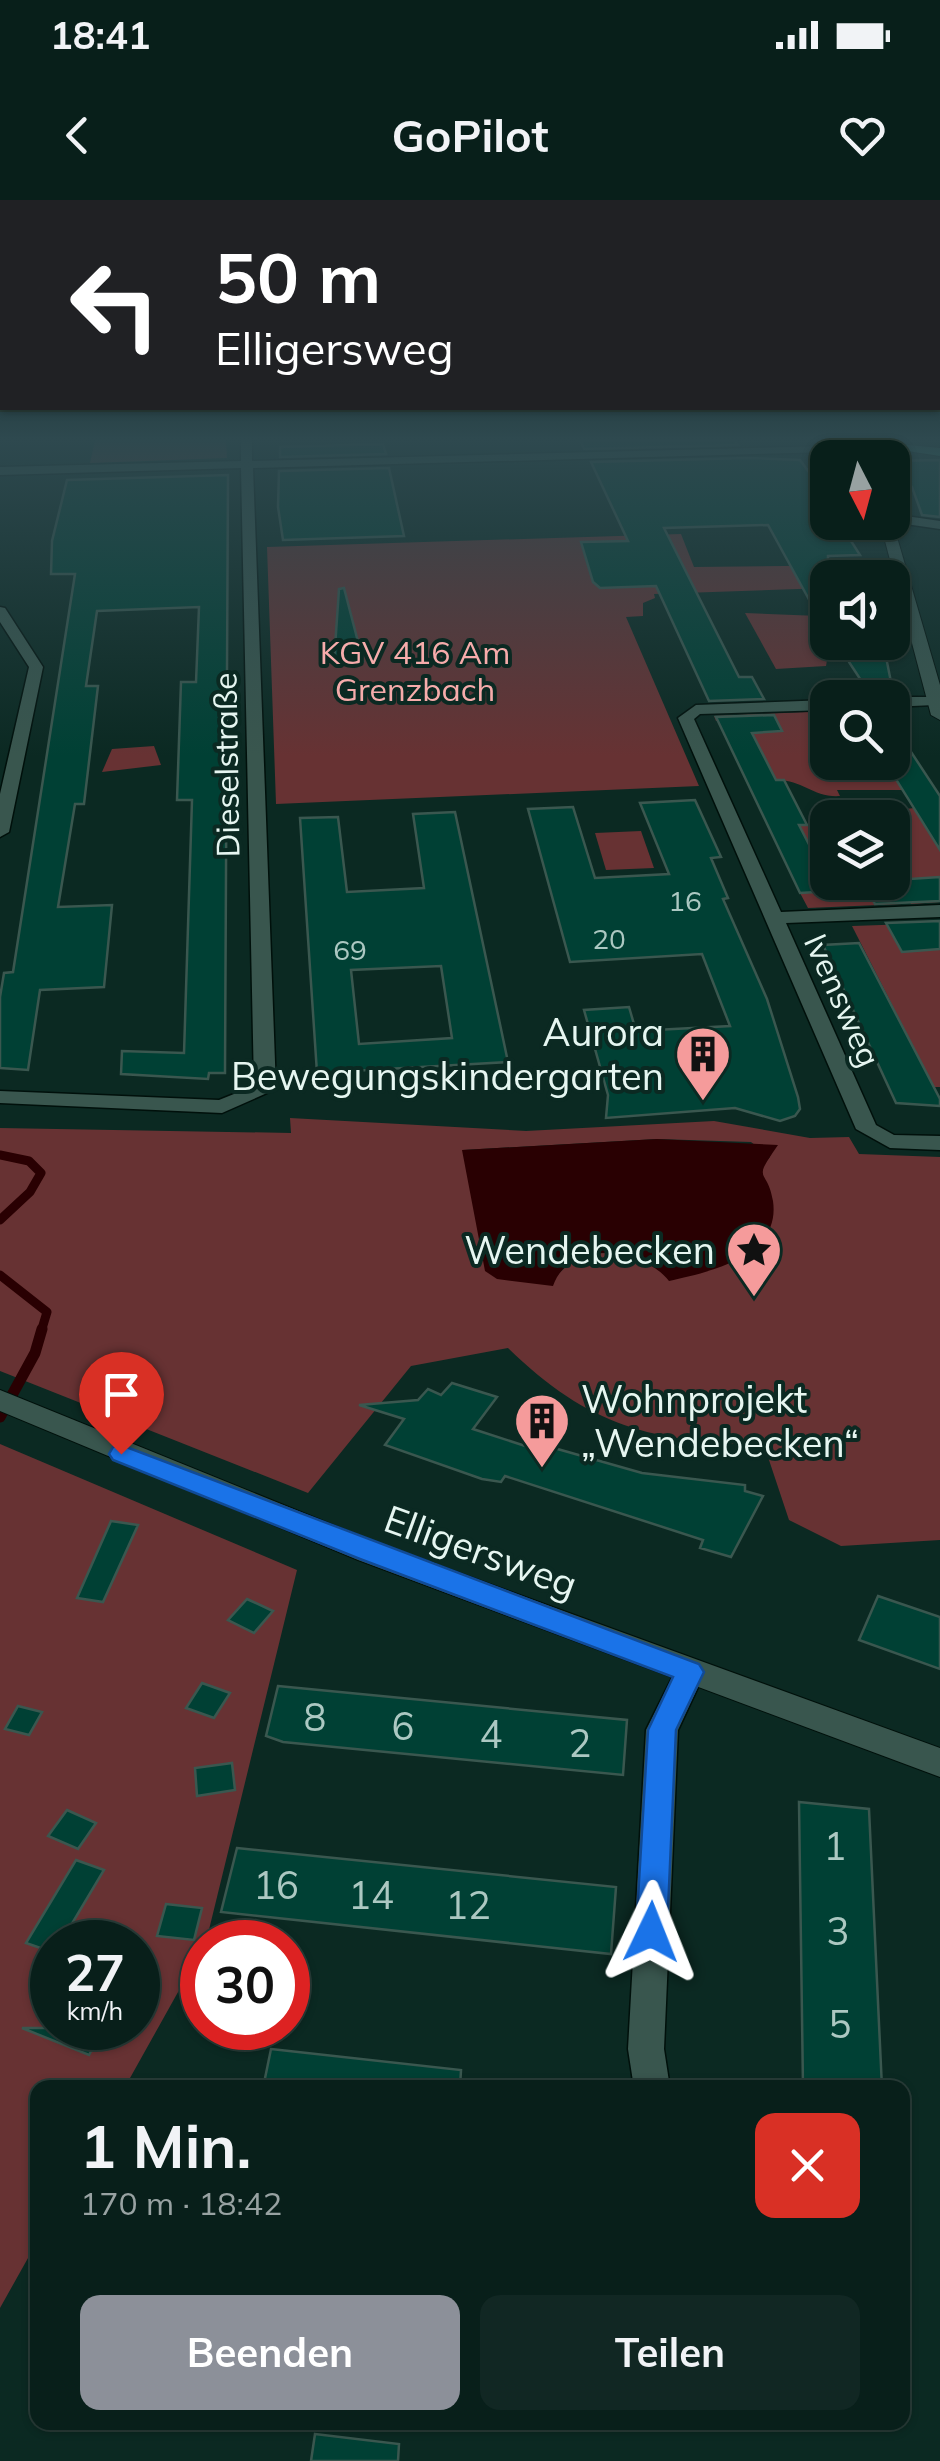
<!DOCTYPE html>
<html lang="de">
<meta charset="utf-8">
<style>
:root{--surface:#081f1a;--page:#112723;--text:#f1f3f6;--muted:#98a2a2;--line:#293d39;--accent:#8c9099}
body{margin:0;font-family:Mulish,sans-serif;background:var(--page);color:var(--text);height:100vh;display:flex;flex-direction:column;font-size:38px;white-space:nowrap}
*{box-sizing:border-box;margin:0}
p{font-size:32px;color:var(--muted)}
.icon{flex:none;width:55px;height:55px;fill:none;stroke:currentColor;stroke-width:2;stroke-linecap:round;stroke-linejoin:round}
.map{position:relative;flex:1;overflow:hidden}
.details{position:absolute;left:30px;top:1880px;width:880px;height:350px;display:flex;flex-direction:column;background:var(--surface);border-radius:20px;box-shadow:0 2px 8px #0004,0 0 0 2px var(--line)}
.details>*{flex:none}
.guide{position:absolute;left:0px;top:0px;width:940px;height:210px;box-shadow:0 2px 8px #0004,0 0 0 2px var(--line);background:#202124;color:#fff;overflow:hidden}
.needle{width:65px;rotate:174deg}
.fabs{position:absolute;left:810px;top:240px;display:grid;gap:20px}
.fabs a{display:grid;place-items:center;width:100px;height:100px;border-radius:20px;background:var(--surface);box-shadow:0 2px 8px #0004,0 0 0 2px var(--line);font-size:50px}
.speed{position:absolute;left:30px;top:1720px;display:flex;gap:20px;font-size:50px;font-weight:700;text-align:center}
.speed>*{display:grid;place-content:center;width:130px;height:130px;border-radius:50%;background:var(--surface);box-shadow:0 2px 8px #0004,0 0 0 2px var(--line);line-height:1}
.speed small{font-size:25px;font-weight:400}
.speed .limit{border:15px solid #d22;background:#fff;color:#111}
.pin{position:absolute;display:grid;place-items:center;width:85px;height:85px;color:#fff;margin:-102px -42px;border-radius:50% 50% 50% 0;rotate:-45deg;box-shadow:0 0 10px #0007}
.pin .icon{rotate:45deg}
.me{position:absolute;width:110px;margin:-55px;rotate:2deg;stroke-linejoin:round;filter:drop-shadow(0 0 8px #0008)}
.turn{display:flex;align-items:center;gap:35px;height:210px;padding:0 50px;font-size:45px}
.turn .icon{width:130px;height:130px;stroke-width:2.5}
.turn b{display:block;font-size:70px;line-height:85px}
.round{display:grid;place-items:center;flex:none;width:105px;height:105px;border-radius:20px;background:var(--page)}
.overview{display:flex;align-items:center;justify-content:space-between;height:170px;padding:0 50px}
h1{font-size:60px;font-weight:700;line-height:75px}
.primary-button{display:flex;gap:20px;margin-top:auto;padding:20px 50px}
.primary-button a{flex:1;height:115px;border-radius:20px;background:var(--accent);color:#fff;font-size:40px;font-weight:700;line-height:115px;text-align:center}
.primary-button a+a{background:var(--page);color:var(--text)}
.status{display:flex;justify-content:space-between;align-items:center;height:70px;padding:0 50px;background:var(--surface);direction:ltr}
.status svg{height:28px;fill:currentColor}
header{display:flex;justify-content:space-between;align-items:center;height:130px;padding:0 50px;background:var(--surface);font-size:45px;font-weight:700}
.map>svg:first-child{display:block}
.green{fill:#673233;fill-rule:evenodd}
.water{fill:#290002}
.lines{fill:none;stroke-linecap:round;stroke-linejoin:round}
.stream-far1{stroke:#290002;stroke-width:9}
.stream{stroke:#290002;stroke-width:11}
.building{fill:#004034;stroke:#3a574f;stroke-width:2.5;fill-rule:evenodd}
.minor-casing{stroke:#00100b;stroke-width:3}
.tertiary-casing{stroke:#00100b;stroke-width:2}
.primary-casing{stroke:#00100b;stroke-width:2}
.minor{fill:#39564e;fill-rule:evenodd}
.tertiary{fill:#39564e;fill-rule:evenodd}
.primary{fill:#3b9c86;fill-rule:evenodd}
.route{fill:#1a73e8;stroke:#114b97;stroke-width:2.5}
.labels{text-anchor:middle;dominant-baseline:central;stroke-width:8;stroke-linejoin:round;paint-order:stroke}
.far-number-label{font-size:28px;fill:#acc8c2}
.far-park-label{font-size:32px;fill:#f6acab;stroke:#0b2922}
.far-street-label{font-size:32px;fill:#e6f6f1;stroke:#0b2922}
.poi-label{font-size:38px;fill:#e6f6f1;stroke:#0b2922;text-anchor:end}
.street-label{font-size:38px;fill:#e6f6f1;stroke:#0b2922}
.near-number-label{font-size:38px;fill:#acc8c2}
</style>
<div class="status"><b>18:41</b><svg viewBox="0 0 49 12"><path d="M0 12V9h3v3zM5 12V6h3v6zM10 12V3h3v9zM15 12V0h3v12zM26 1h20v11H26zM47 4h2v5h-2z"/></svg></div>
<header><svg class="icon" aria-label="back" viewBox="0 0 24 24"><path d="M15 5l-7 7 7 7"/></svg>GoPilot<svg class="icon" aria-label="heart" viewBox="0 0 24 24"><path d="M12 20l-8-8c-3-5 5-10 8-4 3-6 11-1 8 4z"/></svg></header>
<div class="map">
<svg width="940" height="2261" viewBox="0 0 940 2261">
<rect width="100%" height="100%" fill="#0b2922"/>
<g class="green">
<polygon points="95,240 226,240 227,258 90,263"/>
<polygon points="681,334 694,367 870,365 873,377 828,378 827,388 654,394 655,398 643,403 643,416 626,417 699,586 276,604 267,347"/>
<polygon points="745,413 819,416 830,443 826,466 776,469"/>
<path d="M827,511L828,562L886,563L903,590H837L840,596C814,598 801,579 776,580L752,533L781,531L776,519L716,521L714,516Z"/>
<polygon points="154,546 161,565 102,572 112,549"/>
<polygon points="844,604 851,616 914,608 940,650 940,702 911,704 906,695 930,694 921,678 893,679 892,618 828,618 827,681 799,625 818,623 823,607"/>
<polygon points="641,631 654,668 606,670 595,633"/>
<path d="M828,683C852,683 889,680 902,704L808,708L800,693Z"/>
<polygon points="940,723 940,887 934,887 852,726"/>
<path d="M290,918L526,931L714,921L810,938L849,937L859,954L940,957V1340L841,1346L789,1320L764,1245C652,1242 589,1227 508,1148L411,1166L308,1293L0,1171V928L291,933ZM657,939L751,942L770,957L762,966L761,978L768,990L661,1070C629,1049 583,1044 557,1076L463,950Z"/>
<path d="M0,1244L297,1370L206,1742L125,1887L38,1888L37,2042L0,2108ZM52,1742H138V1828H52Z"/>
</g>
<path class="water" d="M657,939L778,945C751,984 767,966 773,1001C781,1057 709,1072 669,1081C643,1048 570,1037 553,1086L497,1079L485,1071L462,950Z"/>
<g class="lines">
<g class="stream-far1">
<polyline points="0,955 29,961 41,973 30,992 0,1020"/>
<polyline points="0,1075 47,1112 41,1132"/>
</g>
<polyline class="stream" points="0,1217 35,1153 42,1129"/>
</g>
<g class="building">
<polygon points="580,240 735,240 738,245 584,249"/>
<polygon points="383,244 386,254 280,257 280,247"/>
<polygon points="748,258 800,260 828,298 823,297 828,322 839,322 860,355 828,356 828,434 768,325 664,328 739,477 752,477 764,499 709,501 656,386 600,388 593,382 581,342 628,341 591,262"/>
<polygon points="940,260 940,317 922,315 912,287 892,261"/>
<polygon points="389,268 404,336 283,340 278,307 279,271"/>
<polygon points="228,275 225,873 209,873 208,879 121,874 122,851 184,853 192,600 177,600 181,482 196,482 199,407 97,411 86,486 98,486 84,604 75,604 58,707 112,705 104,787 40,790 28,870 0,868 0,797 4,773 13,772 75,374 51,374 52,341 67,280"/>
<polygon points="344,388 363,461 334,462 339,389"/>
<polygon points="845,442 883,442 892,487 866,488 849,462"/>
<polygon points="774,515 782,531 752,533 776,580 784,580 807,625 799,625 833,691 800,693 716,517"/>
<polygon points="892,523 940,596 940,650 892,573"/>
<polygon points="695,600 721,657 711,658 728,698 723,699 767,799 798,897 800,909 795,916 780,921 735,908 606,918 608,895 584,810 629,807 636,831 730,826 702,754 570,762 528,609 573,607 595,678 669,674 640,603"/>
<path d="M455,612L508,862L317,873L300,618L338,617L347,692L424,688L413,614ZM441,766L452,838L359,844L351,770Z"/>
<polygon points="940,677 940,701 875,704 863,682"/>
<polygon points="940,721 940,749 902,752 886,723"/>
<polygon points="859,743 940,899 940,906 896,903 823,745"/>
<polygon points="452,1183 497,1197 473,1229 550,1254 554,1248 642,1273 745,1285 745,1291 763,1296 731,1357 700,1348 703,1340 505,1276 501,1282 482,1279 385,1245 404,1219 359,1205 418,1200 428,1189 441,1195"/>
<polygon points="111,1321 138,1325 103,1402 77,1398"/>
<polygon points="878,1396 940,1417 940,1469 859,1440"/>
<polygon points="247,1399 273,1411 254,1433 228,1420"/>
<polygon points="202,1483 230,1493 214,1518 186,1508"/>
<polygon points="278,1486 627,1520 623,1575 283,1542 266,1536"/>
<polygon points="18,1506 42,1512 29,1535 5,1529"/>
<polygon points="232,1563 235,1590 197,1596 195,1568"/>
<polygon points="799,1602 869,1609 882,1888 803,1888"/>
<polygon points="67,1610 96,1623 78,1649 48,1636"/>
<polygon points="237,1648 616,1687 611,1754 221,1712"/>
<polygon points="76,1660 104,1670 61,1742 52,1742 52,1752 26,1743"/>
<polygon points="166,1704 202,1708 194,1740 157,1736"/>
<polygon points="22,1828 104,1828 89,1855"/>
<polygon points="271,1849 461,1870 460,1888 263,1888"/>
<polygon points="315,2234 399,2244 398,2261 311,2261"/>
</g>
<g class="lines">
<g class="minor-casing">
<g id="minor">
<polygon points="241,240 252,240 252,261 829,246 835,249 829,252 253,268 276,889 222,913 0,903 0,891 219,900 254,886 241,268 0,275 0,267 241,261"/>
<polygon points="892,314 940,321 940,329 892,322"/>
<polygon points="0,407 5,408 43,467 9,632 0,637 0,594 29,467 0,422"/>
<polygon points="939,497 939,503 934,505 892,507 892,497"/>
<polygon points="828,500 828,510 700,514 694,519 781,712 940,705 940,717 786,723 876,925 894,935 940,936 940,950 890,948 856,929 678,518 696,505"/>
<polygon points="690,1460 701,1464 705,1472 678,1530 664,1849 670,1888 634,1888 628,1849 646,1530 679,1464"/>
</g>
</g>
<g class="tertiary-casing">
<g id="tertiary">
<polygon points="812,240 825,240 844,258 830,258"/>
<polygon points="895,241 899,248 856,257 850,253"/>
<polygon points="892,320 940,485 940,520 931,515 880,322"/>
<polygon points="0,1190 380,1344 940,1548 940,1577 358,1360 0,1211"/>
</g>
</g>
<g class="primary-casing">
<polygon id="primary" points="856,240 940,248 940,256 862,244"/>
</g>
<use href="#minor" class="minor"/>
<use href="#tertiary" class="tertiary"/>
<use href="#primary" class="primary"/>
</g>
<linearGradient id="sky" x2="0" y2="1"><stop stop-color="#061713"/><stop offset="0.43" stop-color="#2e494f"/><stop offset="1" stop-color="#2e494f" stop-opacity="0"/></linearGradient>
<rect width="940" height="556" fill="url(#sky)"/>
<polygon class="route" points="121,1245 699,1464 704,1472 676,1530 667,1732 662,1742 651,1746 640,1742 636,1732 648,1530 673,1477 360,1359 113,1260 109,1254 113,1247"/>
<defs>
<g id="building-pin" transform="scale(2.875)"><path d="M0 17L-7.5 6A9.5 9.5 0 1 1 7.5 6Z" fill="#f59b9b" stroke="#0b2922"/><path d="M-4-6H4V6H1V3H-1V6H-4ZM-2.5-4.3h1.7v1.8h-1.7ZM.8-4.3h1.7v1.8H.8ZM-2.5-1h1.7V.8h-1.7ZM.8-1h1.7V.8H.8Z" fill="#111"/></g>
<g id="sight-pin" transform="scale(2.875)"><path d="M0 17L-7.5 6A9.5 9.5 0 1 1 7.5 6Z" fill="#f59b9b" stroke="#0b2922"/><path d="M0-6L1.8-2.2L6-1.7L2.9 1.2L3.7 5.4L0 3.3L-3.7 5.4L-2.9 1.2L-6-1.7L-1.8-2.2Z" fill="#111"/></g>
</defs>
<g fill-rule="evenodd">
<use href="#building-pin" x="703" y="854"/>
<use href="#sight-pin" x="754" y="1050"/>
<use href="#building-pin" x="542" y="1221"/>
</g>
<g class="labels">
<g class="far-number-label">
<text x="685" y="700">16</text>
<text x="609" y="738">20</text>
<text x="350" y="749">69</text>
</g>
<g class="far-park-label">
<text x="415" y="452">KGV 416 Am<tspan x="415" dy="37">Grenzbach</tspan></text>
</g>
<g class="far-street-label">
<text transform="translate(226 565) rotate(-91)">Dieselstraße</text>
<text transform="translate(843 800) rotate(66)">Ivensweg</text>
</g>
<g class="poi-label">
<text x="664" y="832">Aurora<tspan x="664" dy="44">Bewegungskindergarten</tspan></text>
<text x="715" y="1050">Wendebecken</text>
<text x="581" y="1199" text-anchor="start">Wohnprojekt<tspan x="581" dy="44">„Wendebecken“</tspan></text>
</g>
<g class="street-label">
<text transform="translate(481 1351) rotate(20)">Elligersweg</text>
</g>
<g class="near-number-label">
<text x="315" y="1517">8</text>
<text x="403" y="1526">6</text>
<text x="491" y="1534">4</text>
<text x="580" y="1543">2</text>
<text x="835" y="1646">1</text>
<text x="276" y="1685">16</text>
<text x="371" y="1695">14</text>
<text x="468" y="1705">12</text>
<text x="838" y="1731">3</text>
<text x="840" y="1824">5</text>
</g>
</g>
</svg>
<div class="fabs">
<a><svg class="needle" viewBox="-14 -14 28 28"><path d="M0-13l5 13h-10z" fill="#e53935"/><path d="M0 13l5-13h-10z" fill="#98a2a2"/></svg></a>
<a><svg class="icon" aria-label="sound" viewBox="0 0 24 24"><path d="M4 9h4l5-4v14l-5-4H4zM17 9q2 3 0 6"/></svg></a>
<a><svg class="icon" aria-label="search" viewBox="0 0 24 24"><circle cx="10" cy="10" r="6"/><path d="M15 15l6 6"/></svg></a>
<a><svg class="icon" aria-label="layers" viewBox="0 0 24 24"><path d="M12 4l9 5-9 5-9-5zM3 14l9 5 9-5"/></svg></a>
</div>
<div class="speed"><div>27<small>km/h</small></div><div class="limit">30</div></div>
<div class="pin" style="left:121px;top:1254px;background:#d93025"><svg class="icon" aria-label="arrive" viewBox="0 0 24 24"><path d="M6 21V4h12l-3 4 3 4H6"/></svg></div>
<svg class="me" style="left:651px;top:1732px" viewBox="-20 -20 40 40"><path d="M0-17L14 15 0 8-14 15z" fill="#1a73e8" stroke="#fff" stroke-width="4"/></svg>
<div class="guide">
<div class="turn"><svg class="icon" aria-label="left" viewBox="0 0 24 24"><path d="M17 20v-9H6M10 6l-5 5 5 5"/></svg><div><b>50 m</b>Elligersweg</div></div>
</div>
<section class="details">
<div class="overview"><div><h1>1 Min.</h1><p>170 m · 18:42</p></div><a class="round" style="background:#d93025;color:#fff"><svg class="icon" aria-label="close" viewBox="0 0 24 24"><path d="M6 6l12 12M18 6L6 18"/></svg></a></div>
<div class="primary-button"><a>Beenden</a><a>Teilen</a></div>
</section>
</div>
